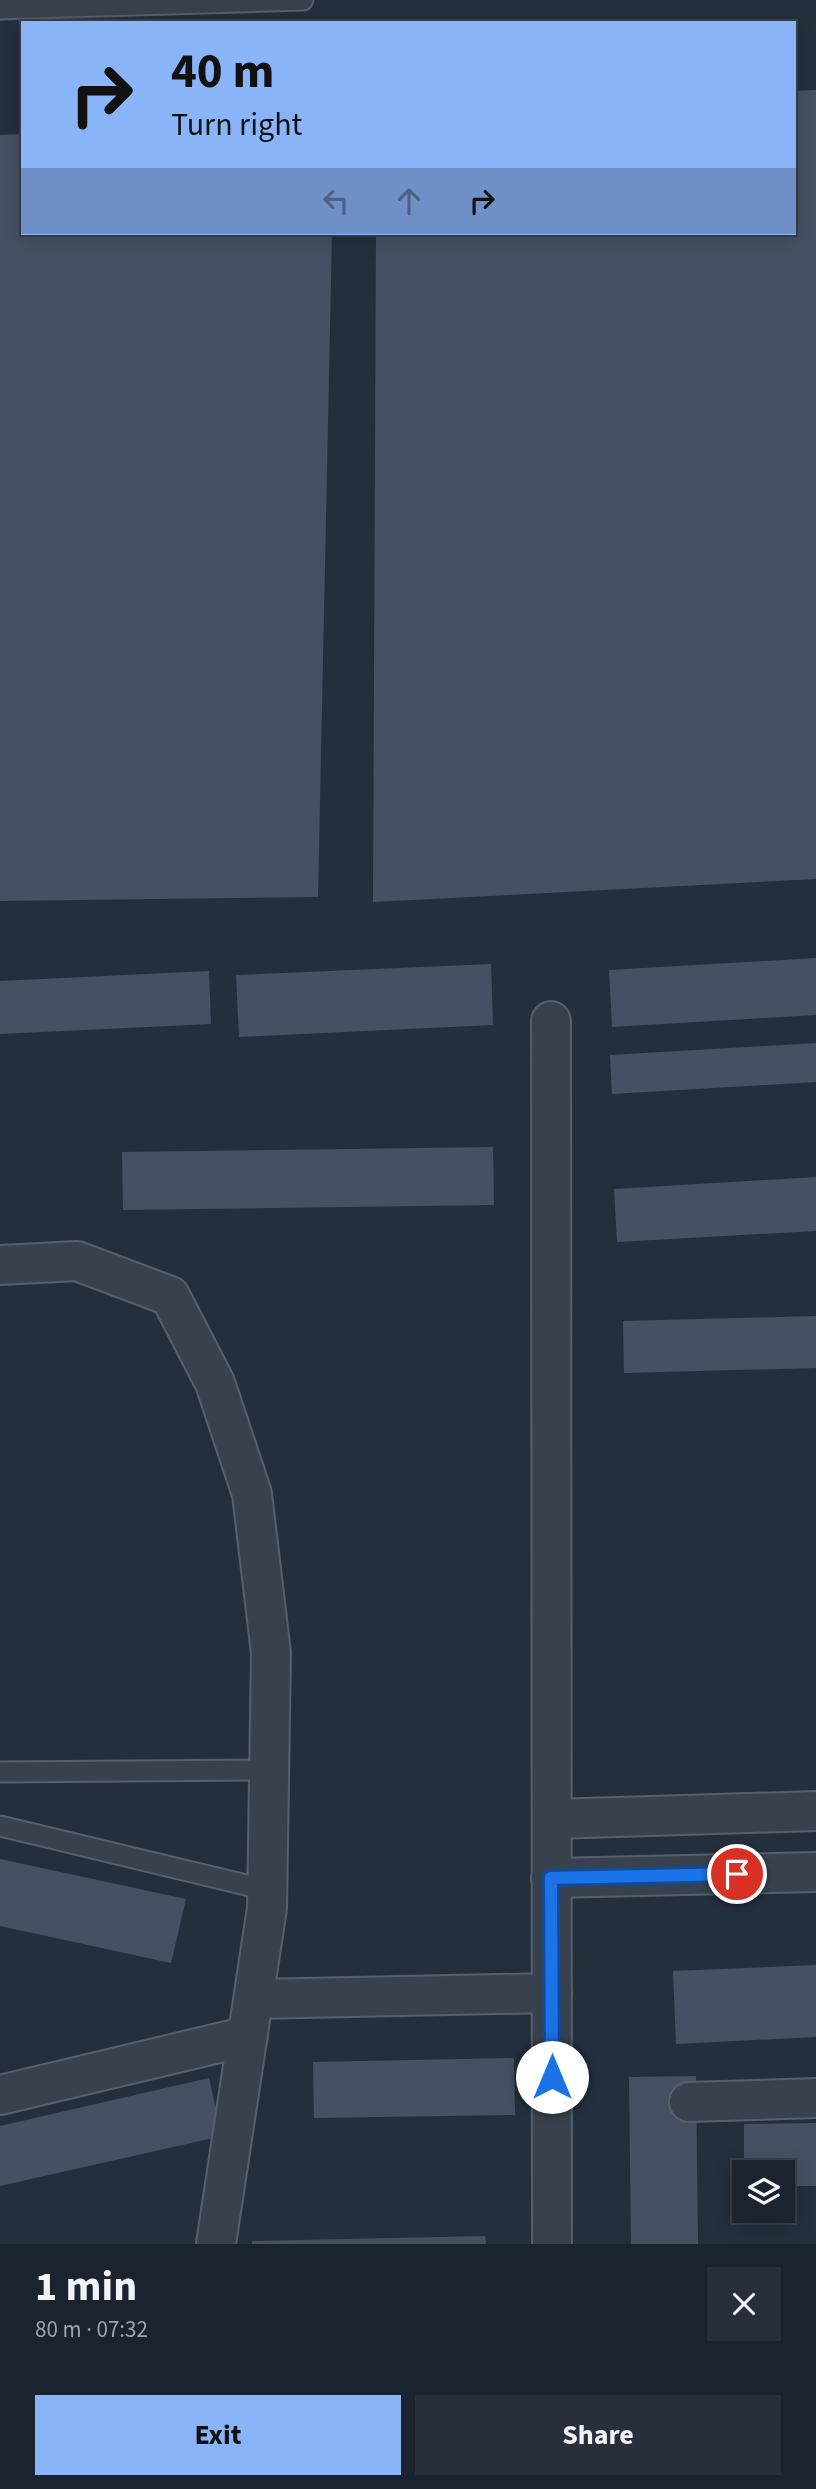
<!DOCTYPE html>
<meta charset="utf-8">
<style>
:root{--surface:#1b232e;--page:#282f3a;--text:#f1f3f6;--muted:#a0a4aa;--line:#39404a;--accent:#8ab4f8}
body{margin:0;font-family:"Source Sans 3",sans-serif;background:var(--page);color:var(--text);height:100vh;display:flex;flex-direction:column;font-size:26px;white-space:nowrap}
*{box-sizing:border-box;margin:0}
p{font-size:23px;color:var(--muted)}
.icon{flex:none;width:38px;height:38px;fill:none;stroke:currentColor;stroke-width:2;stroke-linecap:round;stroke-linejoin:round}
.map{position:relative;height:2244px;overflow:hidden}
.details{display:flex;flex-direction:column;background:var(--surface);flex:1}
.details>*{flex:none}
.guide{position:absolute;left:21px;top:21px;width:775px;height:214px;border-radius:0px;box-shadow:0 4px 18px #0003,0 0 0 2px var(--line);background:#8ab4f8;color:#111;overflow:hidden}
.fabs{position:absolute;left:732px;top:2160px;display:grid;gap:14px}
.fabs a{display:grid;place-items:center;width:63px;height:63px;border-radius:0px;background:var(--surface);box-shadow:0 4px 18px #0003,0 0 0 2px var(--line);font-size:35px}
.pin{position:absolute;display:grid;place-items:center;width:60px;height:60px;color:#fff;margin:-30px;border:4px solid #fff;border-radius:50%;box-shadow:0 2px 7px #0007}
.me{position:absolute;width:77px;margin:-38px;rotate:0deg;stroke-linejoin:round;filter:drop-shadow(0 0 5px #0008)}
.turn{display:flex;align-items:center;gap:24px;height:147px;padding:0 35px;font-size:32px}
.turn .icon{width:91px;height:91px;stroke-width:2.5}
.turn b{display:block;font-size:49px;line-height:60px}
.lanes{display:flex;align-items:center;height:66px;padding:0 35px;background:#0003;justify-content:center;gap:35px;direction:ltr}
.lanes .off{opacity:.35}
.round{display:grid;place-items:center;flex:none;width:74px;height:74px;border-radius:0px;background:var(--page)}
.headline{display:flex;align-items:center;justify-content:space-between;height:119px;padding:0 35px}
h1{font-size:42px;font-weight:700;line-height:52px}
.primary-button{display:flex;gap:14px;margin-top:auto;padding:14px 35px}
.primary-button a{flex:1;height:80px;border-radius:0px;background:var(--accent);color:#111;font-size:28px;font-weight:700;line-height:80px;text-align:center}
.primary-button a+a{background:var(--page);color:var(--text)}
.map>svg:first-child{display:block}
.building{fill:#455162}
.lines{fill:none;stroke-linecap:round;stroke-linejoin:round}
.service-casing{stroke:#565f6c;stroke-width:23}
.minor-casing{stroke:#565f6c;stroke-width:42}
.service{stroke:#38414e;stroke-width:19}
.minor{stroke:#38414e;stroke-width:38}
.route-casing{stroke:#114b97;stroke-width:18}
.route{stroke:#1a73e8;stroke-width:12}
</style>
<div class="map">
<svg width="816" height="2244" viewBox="0 0 816 2244">
<rect width="100%" height="100%" fill="#242f3e"/>
<g class="building">
<polygon points="816,90 816,879 373,902 376,233 794,233 794,91"/>
<polygon points="23,134 23,233 332,233 318,897 0,901 0,135"/>
<polygon points="816,958 816,1015 612,1027 609,970"/>
<polygon points="491,964 493,1025 239,1037 236,975"/>
<polygon points="209,971 211,1024 0,1034 0,981"/>
<polygon points="816,1043 816,1082 612,1094 610,1055"/>
<polygon points="493,1147 494,1205 123,1210 122,1152"/>
<polygon points="816,1177 816,1231 617,1242 614,1189"/>
<polygon points="816,1316 816,1368 624,1373 623,1321"/>
<polygon points="0,1859 186,1899 171,1963 0,1926"/>
<polygon points="816,1965 816,2037 676,2044 673,1971"/>
<polygon points="514,2058 515,2115 314,2118 313,2062"/>
<polygon points="696,2076 698,2244 631,2244 629,2077"/>
<polygon points="209,2078 222,2136 0,2186 0,2126"/>
<polygon points="816,2123 816,2186 782,2186 782,2172 744,2172 744,2124"/>
<polygon points="485,2236 486,2244 252,2244 252,2241"/>
</g>
<g class="lines">
<g class="service-casing">
<g id="service">
<polyline points="0,9 303,0"/>
<polyline points="0,1772 269,1770"/>
<polyline points="0,1826 267,1890"/>
</g>
</g>
<g class="minor-casing">
<g id="minor">
<polyline points="551,1021 552,2244"/>
<polyline points="0,1265 77,1261 170,1296 215,1383 252,1494 271,1653 267,1908 216,2244"/>
<polyline points="552,1819 816,1811"/>
<polyline points="551,1878 816,1872"/>
<polyline points="254,1999 552,1993"/>
<polyline points="0,2095 248,2036"/>
<polyline points="689,2102 816,2098"/>
</g>
</g>
<use href="#service" class="service"/>
<use href="#minor" class="minor"/>
</g>
<g class="lines">
<g class="route-casing">
<polyline id="route" points="552,2077 551,1878 737,1874"/>
</g>
<use href="#route" class="route"/>
</g>
</svg>
<div class="fabs">
<a><svg class="icon" aria-label="layers" viewBox="0 0 24 24"><path d="M12 4l9 5-9 5-9-5zM3 14l9 5 9-5"/></svg></a>
</div>
<div class="pin" style="left:737px;top:1874px;background:#d93025"><svg class="icon" aria-label="arrive" viewBox="0 0 24 24"><path d="M6 21V4h12l-3 4 3 4H6"/></svg></div>
<svg class="me" style="left:552px;top:2077px" viewBox="-20 -20 40 40"><circle r="19" fill="#fff"/><path d="M0-13L10 11 0 6-10 11z" fill="#1a73e8"/></svg>
<div class="guide">
<div class="turn"><svg class="icon" aria-label="right" viewBox="0 0 24 24"><path d="M7 20v-9h11M14 6l5 5-5 5"/></svg><div><b>40 m</b>Turn right</div></div>
<div class="lanes"><svg class="icon off" aria-label="left" viewBox="0 0 24 24"><path d="M17 20v-9H6M10 6l-5 5 5 5"/></svg><svg class="icon off" aria-label="ahead" viewBox="0 0 24 24"><path d="M12 20V5M6 11l6-6 6 6"/></svg><svg class="icon" aria-label="right" viewBox="0 0 24 24"><path d="M7 20v-9h11M14 6l5 5-5 5"/></svg></div>
</div>
</div>
<section class="details">
<div class="headline"><div><h1>1 min</h1><p>80 m · 07:32</p></div><a class="round"><svg class="icon" aria-label="close" viewBox="0 0 24 24"><path d="M6 6l12 12M18 6L6 18"/></svg></a></div>
<div class="primary-button"><a>Exit</a><a>Share</a></div>
</section>
